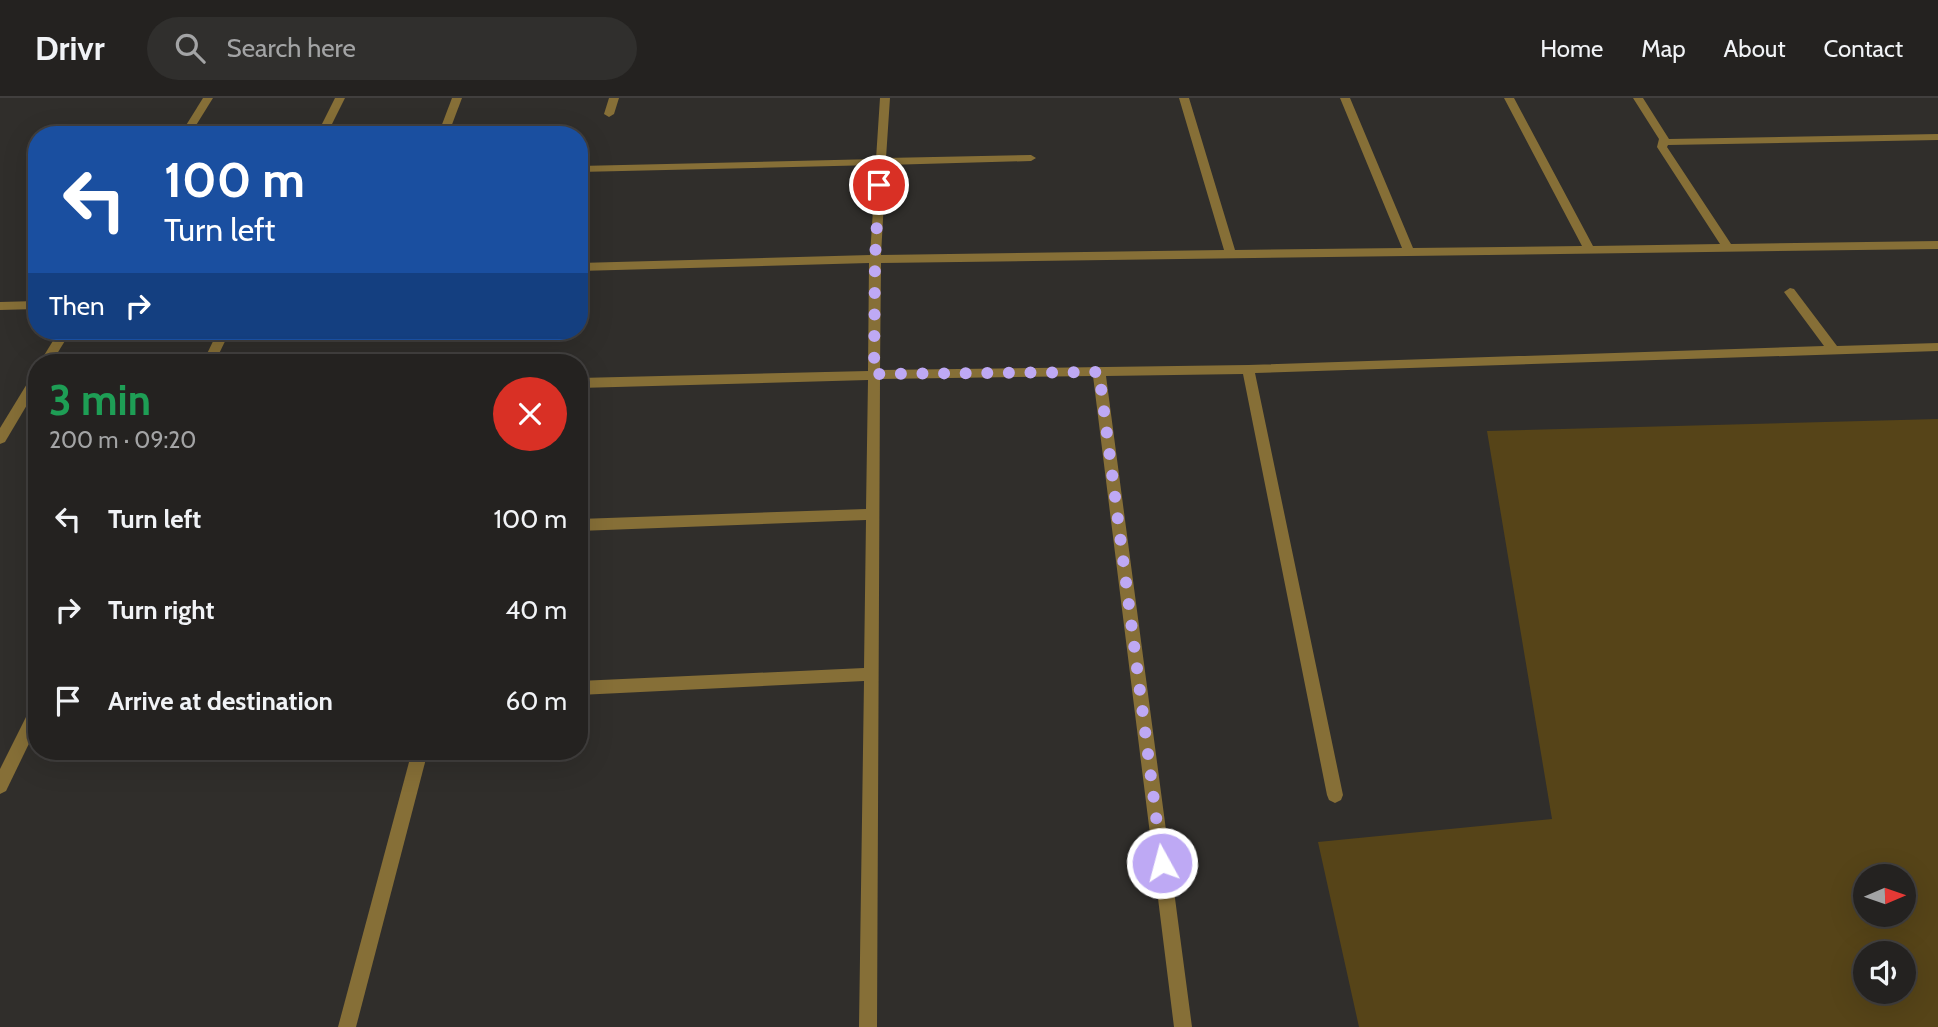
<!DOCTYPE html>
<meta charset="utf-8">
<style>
:root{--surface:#242220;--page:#302f2d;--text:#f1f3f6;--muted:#a3a4a5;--line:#413f3e}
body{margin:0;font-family:Cabin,sans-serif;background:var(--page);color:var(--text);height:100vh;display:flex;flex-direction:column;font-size:26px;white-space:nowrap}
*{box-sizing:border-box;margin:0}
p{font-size:23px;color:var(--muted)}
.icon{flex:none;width:38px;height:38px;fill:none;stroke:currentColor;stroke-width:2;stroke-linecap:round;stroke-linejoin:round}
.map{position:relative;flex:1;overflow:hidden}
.details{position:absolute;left:28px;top:256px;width:560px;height:406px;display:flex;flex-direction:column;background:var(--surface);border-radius:28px;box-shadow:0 7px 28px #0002,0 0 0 2px var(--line)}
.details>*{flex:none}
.banner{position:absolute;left:28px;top:28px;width:560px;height:214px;border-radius:28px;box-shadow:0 7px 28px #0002,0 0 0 2px var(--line);background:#1a4fa0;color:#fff;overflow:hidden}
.needle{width:46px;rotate:88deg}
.fabs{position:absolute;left:1853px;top:766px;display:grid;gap:14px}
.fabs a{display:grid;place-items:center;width:63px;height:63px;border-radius:50%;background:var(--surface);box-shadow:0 7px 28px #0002,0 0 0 2px var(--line);font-size:35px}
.pin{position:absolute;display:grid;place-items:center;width:60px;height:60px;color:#fff;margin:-30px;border:4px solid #fff;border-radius:50%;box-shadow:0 2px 7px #0007}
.me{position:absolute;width:77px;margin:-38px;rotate:353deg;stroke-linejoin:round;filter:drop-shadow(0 0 5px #0008)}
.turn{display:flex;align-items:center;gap:24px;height:147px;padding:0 21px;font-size:32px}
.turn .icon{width:91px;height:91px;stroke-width:2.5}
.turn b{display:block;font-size:49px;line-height:60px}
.then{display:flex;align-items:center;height:66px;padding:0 21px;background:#0003;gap:14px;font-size:26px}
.round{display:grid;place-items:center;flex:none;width:74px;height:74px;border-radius:37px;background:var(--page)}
.summary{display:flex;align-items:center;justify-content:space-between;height:119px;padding:0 21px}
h1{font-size:42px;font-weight:700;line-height:52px;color:#1e9e55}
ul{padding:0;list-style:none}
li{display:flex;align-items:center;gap:21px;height:91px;padding:0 21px}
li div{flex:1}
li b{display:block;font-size:26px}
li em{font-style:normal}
header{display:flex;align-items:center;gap:42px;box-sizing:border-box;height:98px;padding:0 35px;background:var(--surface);border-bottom:2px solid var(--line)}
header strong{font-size:33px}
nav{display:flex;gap:38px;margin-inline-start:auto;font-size:24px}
.search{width:490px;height:63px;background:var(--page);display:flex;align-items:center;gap:18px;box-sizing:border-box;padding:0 24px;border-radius:38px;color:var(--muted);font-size:26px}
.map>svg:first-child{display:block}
.green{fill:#564418;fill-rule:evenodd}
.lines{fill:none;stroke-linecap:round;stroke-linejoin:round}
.street{fill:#866f37;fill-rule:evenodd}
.route{stroke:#bea9f4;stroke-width:12;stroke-dasharray:0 21.6}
</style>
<header>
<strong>Drivr</strong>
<div class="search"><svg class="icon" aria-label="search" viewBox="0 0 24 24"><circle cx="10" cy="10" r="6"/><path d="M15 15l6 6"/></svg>Search here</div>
<nav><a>Home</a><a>Map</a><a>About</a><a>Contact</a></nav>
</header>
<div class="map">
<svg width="1938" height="929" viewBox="0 0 1938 929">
<rect width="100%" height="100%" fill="#302e2b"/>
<path class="green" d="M1938,321V929H1359L1318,744L1552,721L1487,333ZM1866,779H1904V817H1866ZM1866,856H1904V894H1866Z"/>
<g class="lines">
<g class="street">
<polygon points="203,0 213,0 190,37 180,37"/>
<polygon points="335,0 345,0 330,30 322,30 321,28"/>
<polygon points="452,0 462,0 448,37 438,37"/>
<polygon points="609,0 619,0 614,16 609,19 604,16"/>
<polygon points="880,0 890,0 886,60 1031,57 1036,60 1031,63 886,67 881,157 1224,152 1179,0 1189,0 1235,152 1402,150 1340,0 1350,0 1413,150 1582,148 1504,0 1514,0 1593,148 1720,146 1657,49 1659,41 1633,0 1643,0 1669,41 1938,36 1938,42 1668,47 1667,49 1731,146 1938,143 1938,151 881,165 880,272 1248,267 1824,248 1784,194 1790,190 1794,191 1837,248 1938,245 1938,253 1255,275 1343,697 1341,702 1335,705 1329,702 1327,697 1243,276 1106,278 1192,929 1174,929 1093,278 880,281 877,929 859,929 864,583 579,597 579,583 864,570 866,422 579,433 579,421 866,411 868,282 579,290 579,280 868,273 869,165 579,173 579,165 870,157 876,67 579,74 579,68 876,61"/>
<polygon points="37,203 37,211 0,212 0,204"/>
<polygon points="59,233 71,233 52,264 40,264"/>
<polygon points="218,233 230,233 215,264 203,264"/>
<polygon points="37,275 37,290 5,344 0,346 0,330 33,276"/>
<polygon points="37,605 37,629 6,693 0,696 0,671 32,607"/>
<polygon points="412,653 428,653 356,929 338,929"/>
</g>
</g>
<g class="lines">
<polyline class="route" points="879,87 875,161 874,276 1099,274 1162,765"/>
</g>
</svg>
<div class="fabs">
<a><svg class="needle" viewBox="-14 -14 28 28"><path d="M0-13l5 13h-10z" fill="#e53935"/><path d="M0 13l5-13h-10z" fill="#a3a4a5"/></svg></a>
<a><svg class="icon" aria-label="sound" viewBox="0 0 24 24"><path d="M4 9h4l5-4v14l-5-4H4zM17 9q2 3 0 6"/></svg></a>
</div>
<div class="pin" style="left:879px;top:87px;background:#d93025"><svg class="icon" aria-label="arrive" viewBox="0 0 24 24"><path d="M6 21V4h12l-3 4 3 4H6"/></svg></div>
<svg class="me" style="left:1162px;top:765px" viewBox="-20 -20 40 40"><circle r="17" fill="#bea9f4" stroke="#fff" stroke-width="3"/><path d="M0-11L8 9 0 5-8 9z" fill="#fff"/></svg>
<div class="banner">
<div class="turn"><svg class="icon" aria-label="left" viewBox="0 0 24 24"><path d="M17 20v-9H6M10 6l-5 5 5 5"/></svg><div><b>100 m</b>Turn left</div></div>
<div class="then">Then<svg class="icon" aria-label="right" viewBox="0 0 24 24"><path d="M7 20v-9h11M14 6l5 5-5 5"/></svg></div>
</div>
<section class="details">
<div class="summary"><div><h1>3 min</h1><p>200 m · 09:20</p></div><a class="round" style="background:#d93025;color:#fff"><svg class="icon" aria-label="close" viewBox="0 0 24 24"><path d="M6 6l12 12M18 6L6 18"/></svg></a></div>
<ul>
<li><svg class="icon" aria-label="left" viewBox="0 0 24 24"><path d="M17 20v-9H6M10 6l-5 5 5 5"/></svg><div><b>Turn left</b></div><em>100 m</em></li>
<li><svg class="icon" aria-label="right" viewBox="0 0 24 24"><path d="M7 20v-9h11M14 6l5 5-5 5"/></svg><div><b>Turn right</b></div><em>40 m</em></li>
<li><svg class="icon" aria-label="arrive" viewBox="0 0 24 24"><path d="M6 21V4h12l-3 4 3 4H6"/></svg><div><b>Arrive at destination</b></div><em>60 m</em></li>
</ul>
</section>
</div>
